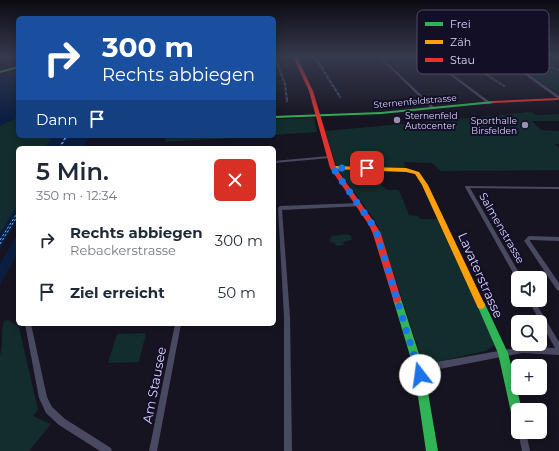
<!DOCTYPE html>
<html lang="de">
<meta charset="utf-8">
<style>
:root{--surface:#fff;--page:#f2f2f3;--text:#1f2937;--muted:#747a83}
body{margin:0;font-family:Montserrat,sans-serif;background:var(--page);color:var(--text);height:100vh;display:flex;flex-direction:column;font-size:15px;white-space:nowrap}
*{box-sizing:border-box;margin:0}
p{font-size:13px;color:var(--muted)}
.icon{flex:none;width:22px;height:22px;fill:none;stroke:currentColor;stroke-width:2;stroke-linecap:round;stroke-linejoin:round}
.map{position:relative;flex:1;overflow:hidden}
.sheet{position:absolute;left:16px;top:146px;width:260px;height:180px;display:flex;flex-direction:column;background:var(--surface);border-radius:6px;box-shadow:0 2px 10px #0003}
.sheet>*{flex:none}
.guide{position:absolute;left:16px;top:16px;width:260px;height:122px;border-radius:6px;box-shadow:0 2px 10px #0003;background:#1a4fa0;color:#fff;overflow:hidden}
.controls{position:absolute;left:511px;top:271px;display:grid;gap:8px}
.controls a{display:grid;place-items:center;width:36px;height:36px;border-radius:6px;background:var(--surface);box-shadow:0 2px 10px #0003;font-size:20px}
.pin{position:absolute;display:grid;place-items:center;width:34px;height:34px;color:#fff;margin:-17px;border-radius:8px;box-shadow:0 2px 6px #0006}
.me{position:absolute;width:44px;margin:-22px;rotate:345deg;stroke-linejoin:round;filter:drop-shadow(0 0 3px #0008)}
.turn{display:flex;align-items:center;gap:14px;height:84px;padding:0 20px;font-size:18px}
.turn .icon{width:52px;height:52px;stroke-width:2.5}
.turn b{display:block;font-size:28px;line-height:34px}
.then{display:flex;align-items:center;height:38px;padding:0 20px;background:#0003;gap:8px;font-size:15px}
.round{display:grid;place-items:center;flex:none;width:42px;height:42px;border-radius:6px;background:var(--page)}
.head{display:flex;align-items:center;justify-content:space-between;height:68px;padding:0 20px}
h1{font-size:24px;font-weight:600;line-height:30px}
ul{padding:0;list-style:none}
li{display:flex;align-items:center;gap:12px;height:52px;padding:0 20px}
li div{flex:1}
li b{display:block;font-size:15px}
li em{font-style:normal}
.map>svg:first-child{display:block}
.green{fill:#132c2d}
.water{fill:#0b1e41}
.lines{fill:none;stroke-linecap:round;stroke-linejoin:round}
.ferry{stroke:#62b6ff;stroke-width:1;stroke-dasharray:2.5 2;stroke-linecap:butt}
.street{fill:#4a4962;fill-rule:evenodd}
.fast{fill:#30b455;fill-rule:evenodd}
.slow{fill:#ff9f0a;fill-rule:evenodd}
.jam{fill:#e5322d;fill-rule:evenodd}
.rail-casing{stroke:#43596b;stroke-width:2}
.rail{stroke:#130f26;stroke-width:1;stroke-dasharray:2.5;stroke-linecap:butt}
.route{stroke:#1a73e8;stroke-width:7;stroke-dasharray:0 12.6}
.poi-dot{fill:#9591b1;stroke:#130f26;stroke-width:1.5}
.labels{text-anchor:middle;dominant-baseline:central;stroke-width:4;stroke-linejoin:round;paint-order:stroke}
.far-street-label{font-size:9px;fill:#d9d4ff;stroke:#130f26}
.far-poi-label{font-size:9px;fill:#d9d4ff;stroke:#130f26;text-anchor:start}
.street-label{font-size:11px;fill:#d9d4ff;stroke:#130f26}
.near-street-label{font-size:13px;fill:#d9d4ff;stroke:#130f26}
.key{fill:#130f26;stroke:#4e4a67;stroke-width:1}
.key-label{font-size:11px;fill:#d9d4ff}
</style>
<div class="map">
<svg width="559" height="451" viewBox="0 0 559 451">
<rect width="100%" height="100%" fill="#161421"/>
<g class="green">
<polygon points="497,57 507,57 559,72 559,94 515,65"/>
<polygon points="514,57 559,57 559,69 520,59"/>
<polygon points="531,112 536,115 559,114 559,121 532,121 541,130 559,131 559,144 555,144 559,148 559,170 441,171 432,163 404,162 405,168 339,166 336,165 325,131"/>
<polygon points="18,117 18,136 53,136 45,148 18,148 18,205 0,234 0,126"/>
<polygon points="314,118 317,132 274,135 274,119"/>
<polygon points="167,136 263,136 165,142"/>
<polygon points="340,170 370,170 386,190 399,190 409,215 418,216 420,219 438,219 495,344 492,347 485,351 432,363 427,363 422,359 376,222 339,171"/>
<polygon points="347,234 351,236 352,240 343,242 344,245 337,246 333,242 330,243 331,236"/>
<path d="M8,320L19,327L38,410L33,416L51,424L29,451H0V355C4,344 0,332 4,321Z"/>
<polygon points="146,333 139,362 108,363 117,334"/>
</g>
<g class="water">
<polygon points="18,71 18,117 0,126 0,77"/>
<polygon points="53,136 89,136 83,148 45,148"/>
<polygon points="18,204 18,219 0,249 0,233"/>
<polygon points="18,233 18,252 0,285 0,264"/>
</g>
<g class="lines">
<g class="ferry">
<polyline points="59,148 66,136"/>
<polyline points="60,148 67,136"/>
<polyline points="0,240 18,212"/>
<polyline points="0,244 18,215"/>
</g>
<g class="street">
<polygon points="9,57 13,57 0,59 0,58"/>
<polygon points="379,57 381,57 434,107 434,109 432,109"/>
<polygon points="427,57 429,57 490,102 490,104 488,104"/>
<polygon points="495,57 497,57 523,70 559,96 559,98 557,98 521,72"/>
<polygon points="329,156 331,157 330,158 274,163 274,161"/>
<polygon points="465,186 559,187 559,189 470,188 522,278 518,278 518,280 517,280 465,187"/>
<polygon points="360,203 362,205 362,206 282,210 290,317 292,451 284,451 284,317 278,208 280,206"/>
<path d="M529,236L559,237V241L530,240V241L559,283V291L557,290L525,242L524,241C526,239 527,237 529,236Z"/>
<polygon points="528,300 534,300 559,342 559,355 522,353 419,373 416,372 415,369 416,366 419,365 522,347 555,348"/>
<polygon points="25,324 31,324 47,397 52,407 65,419 111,448 112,451 100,451 59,425 46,413 39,398"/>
<polygon points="175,324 181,324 157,451 149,451"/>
<polygon points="518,432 526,432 530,451 522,451"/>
</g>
<g class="fast">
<polygon points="18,66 18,68 0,73 0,71"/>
<polygon points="493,101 495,101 495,103 381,114 274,118 274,116 381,112"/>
<polygon points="397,295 400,296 401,299 424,369 438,451 426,451 414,369 393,299 394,296"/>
<polygon points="481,301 484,302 508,353 522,410 518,410 518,423 514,421 512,417 498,353 477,305 478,302"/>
</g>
<polygon class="slow" points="333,166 406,168 419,172 428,185 485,305 484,308 481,309 478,308 422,185 415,174 406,172 331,169 331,167"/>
<g class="jam">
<polygon points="293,57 297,57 313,91 336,168 374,222 381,234 401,299 400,302 397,303 394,302 393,299 373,234 369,225 330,168 309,91"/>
<polygon points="559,98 558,100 493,103 491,102 493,101"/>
</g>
<g class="rail-casing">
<g id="rail">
<polyline points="275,57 285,84 287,101"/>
<polyline points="315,57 340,97"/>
<polyline points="459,57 504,86"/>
<polyline points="511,57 559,70"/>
<polyline points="0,58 4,57"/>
</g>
</g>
<use href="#rail" class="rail"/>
</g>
<linearGradient id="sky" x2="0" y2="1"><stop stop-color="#0c0b12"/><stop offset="0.47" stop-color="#363a4e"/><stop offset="1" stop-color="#363a4e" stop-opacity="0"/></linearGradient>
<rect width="559" height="120" fill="url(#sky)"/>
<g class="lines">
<polyline class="route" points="367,168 333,168 372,224 377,234 420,375"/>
</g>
<g class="poi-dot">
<circle cx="397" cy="120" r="4"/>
<circle cx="525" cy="125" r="4"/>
</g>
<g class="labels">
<g class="far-street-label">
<text transform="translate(415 101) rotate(-5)">Sternenfeldstrasse</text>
</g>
<g class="far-poi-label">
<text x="405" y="115">Sternenfeld<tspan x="405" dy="10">Autocenter</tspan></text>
<text x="517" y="120" text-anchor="end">Sporthalle<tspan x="517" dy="10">Birsfelden</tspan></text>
</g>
<g class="street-label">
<text transform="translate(502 228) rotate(60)">Salmenstrasse</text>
</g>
<g class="near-street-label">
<text transform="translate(481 275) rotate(66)">Lavaterstrasse</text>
<text transform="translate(154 385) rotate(-79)">Am Stausee</text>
</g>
</g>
<rect x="417" y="10" width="132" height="64" rx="6" class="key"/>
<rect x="425" y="22" width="18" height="4" fill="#30b455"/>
<rect x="425" y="40" width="18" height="4" fill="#ff9f0a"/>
<rect x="425" y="58" width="18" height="4" fill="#e5322d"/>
<g class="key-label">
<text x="450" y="28">Frei</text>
<text x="450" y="46">Zäh</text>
<text x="450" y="64">Stau</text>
</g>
</svg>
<div class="controls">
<a><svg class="icon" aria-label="sound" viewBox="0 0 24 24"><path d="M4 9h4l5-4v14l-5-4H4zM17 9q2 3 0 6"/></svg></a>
<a><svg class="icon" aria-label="search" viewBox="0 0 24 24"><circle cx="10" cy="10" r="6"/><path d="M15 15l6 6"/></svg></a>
<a>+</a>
<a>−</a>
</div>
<div class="pin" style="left:367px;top:168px;background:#d93025"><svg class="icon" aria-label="arrive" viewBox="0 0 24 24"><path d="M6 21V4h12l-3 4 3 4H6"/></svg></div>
<svg class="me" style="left:420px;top:375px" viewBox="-20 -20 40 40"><circle r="19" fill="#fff"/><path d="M0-13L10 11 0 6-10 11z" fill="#1a73e8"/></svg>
<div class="guide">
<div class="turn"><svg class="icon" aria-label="right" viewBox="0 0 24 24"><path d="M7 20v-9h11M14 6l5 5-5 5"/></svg><div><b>300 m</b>Rechts abbiegen</div></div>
<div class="then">Dann<svg class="icon" aria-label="arrive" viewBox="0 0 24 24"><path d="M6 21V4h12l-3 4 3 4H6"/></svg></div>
</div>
<section class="sheet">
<div class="head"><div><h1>5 Min.</h1><p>350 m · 12:34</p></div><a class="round" style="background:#d93025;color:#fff"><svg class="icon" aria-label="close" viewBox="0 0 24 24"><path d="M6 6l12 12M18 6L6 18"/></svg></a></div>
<ul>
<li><svg class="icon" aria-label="right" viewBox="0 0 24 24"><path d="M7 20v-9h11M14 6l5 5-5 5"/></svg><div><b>Rechts abbiegen</b><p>Rebackerstrasse</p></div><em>300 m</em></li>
<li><svg class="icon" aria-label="arrive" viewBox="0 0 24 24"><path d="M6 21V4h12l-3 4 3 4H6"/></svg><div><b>Ziel erreicht</b></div><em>50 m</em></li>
</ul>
</section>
</div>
